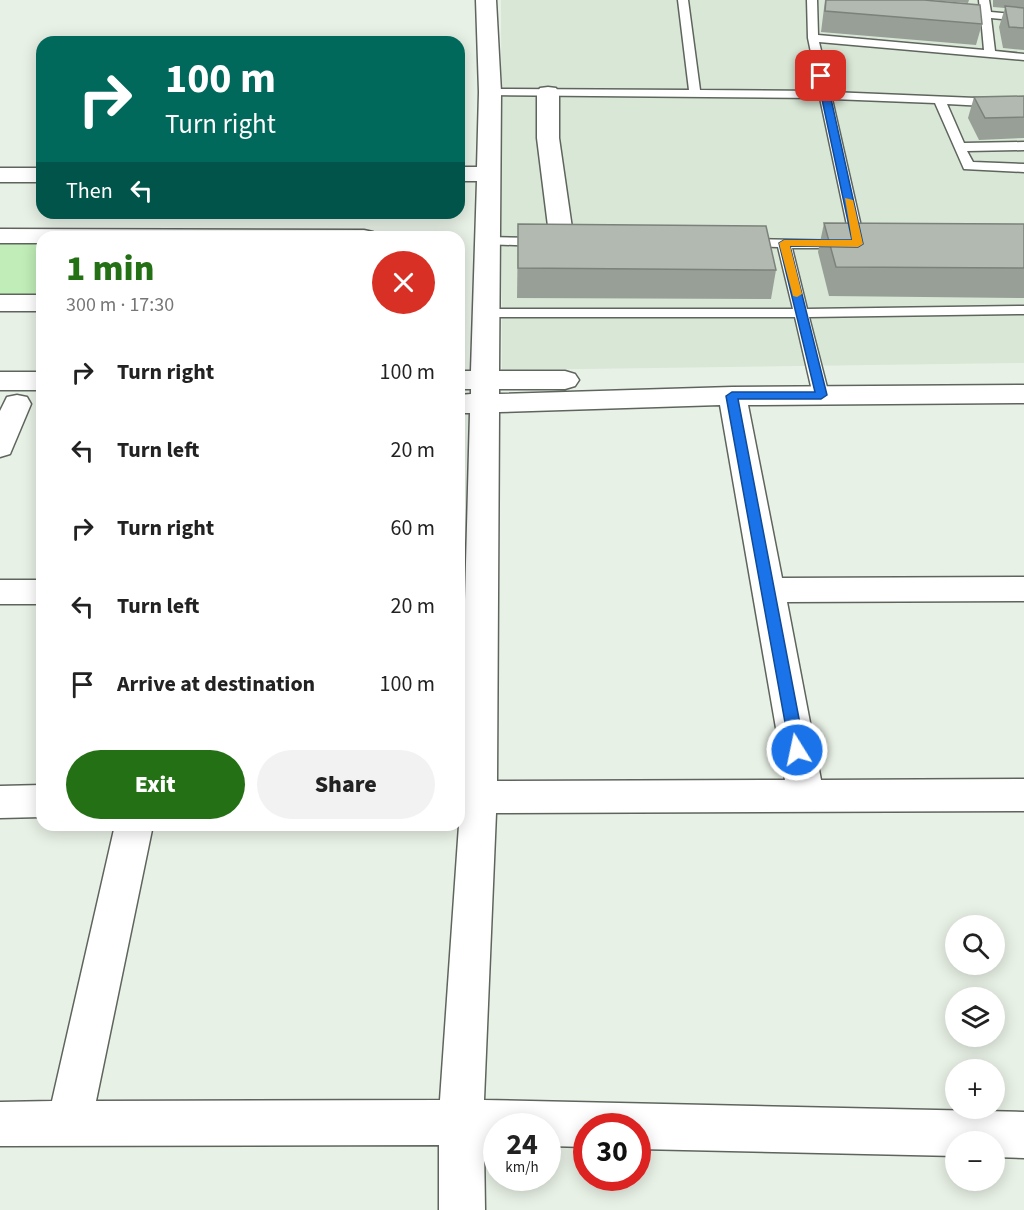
<!DOCTYPE html>
<meta charset="utf-8">
<style>
:root{--surface:#fff;--page:#f2f2f2;--text:#222;--muted:#767676;--accent:#247015}
body{margin:0;font-family:"Source Sans 3",sans-serif;background:var(--page);color:var(--text);height:100vh;display:flex;flex-direction:column;font-size:22px;white-space:nowrap}
*{box-sizing:border-box;margin:0}
p{font-size:20px;color:var(--muted)}
.icon{flex:none;width:33px;height:33px;fill:none;stroke:currentColor;stroke-width:2;stroke-linecap:round;stroke-linejoin:round}
.map{position:relative;flex:1;overflow:hidden}
.details{position:absolute;left:36px;top:231px;width:429px;height:600px;display:flex;flex-direction:column;background:var(--surface);border-radius:18px;box-shadow:0 3px 15px #0003}
.details>*{flex:none}
.guide{position:absolute;left:36px;top:36px;width:429px;height:183px;border-radius:18px;box-shadow:0 3px 15px #0003;background:#00695c;color:#fff;overflow:hidden}
.fabs{position:absolute;left:945px;top:915px;display:grid;gap:12px}
.fabs a{display:grid;place-items:center;width:60px;height:60px;border-radius:50%;background:var(--surface);box-shadow:0 3px 15px #0003;font-size:30px}
.speed{position:absolute;left:483px;top:1113px;display:flex;gap:12px;font-size:30px;font-weight:700;text-align:center}
.speed>*{display:grid;place-content:center;width:78px;height:78px;border-radius:50%;background:var(--surface);box-shadow:0 3px 15px #0003;line-height:1}
.speed small{font-size:15px;font-weight:400}
.speed .limit{border:9px solid #d22;background:#fff;color:#111}
.pin{position:absolute;display:grid;place-items:center;width:51px;height:51px;color:#fff;margin:-26px;border-radius:12px;box-shadow:0 3px 9px #0006}
.me{position:absolute;width:66px;margin:-33px;rotate:350deg;stroke-linejoin:round;filter:drop-shadow(0 0 4px #0008)}
.turn{display:flex;align-items:center;gap:21px;height:126px;padding:0 30px;font-size:27px}
.turn .icon{width:78px;height:78px;stroke-width:2.5}
.turn b{display:block;font-size:42px;line-height:51px}
.then{display:flex;align-items:center;height:57px;padding:0 30px;background:#0003;gap:12px;font-size:22px}
.round{display:grid;place-items:center;flex:none;width:63px;height:63px;border-radius:32px;background:var(--page)}
.summary{display:flex;align-items:center;justify-content:space-between;height:102px;padding:0 30px}
h1{font-size:36px;font-weight:800;line-height:45px;color:var(--accent)}
.primary-button{display:flex;gap:12px;margin-top:auto;padding:12px 30px}
.primary-button a{flex:1;height:69px;border-radius:36px;background:var(--accent);color:#fff;font-size:24px;font-weight:800;line-height:69px;text-align:center}
.primary-button a+a{background:var(--page);color:var(--text)}
ul{padding:0;list-style:none}
li{display:flex;align-items:center;gap:18px;height:78px;padding:0 30px}
li div{flex:1}
li b{display:block;font-size:22px}
li em{font-style:normal}
.map>svg:first-child{display:block}
.built{fill:#d9e7d6}
.green{fill:#c0edb8}
.lines{fill:none;stroke-linecap:round;stroke-linejoin:round}
.service-casing{stroke:#5e655d;stroke-width:3}
.minor-casing{stroke:#5e655d;stroke-width:3}
.service{fill:#fff;fill-rule:evenodd}
.minor{fill:#fff;fill-rule:evenodd}
.wall{fill:#989f97}
.building{fill:#b1b9b0;stroke:#7c827b;stroke-width:1.5}
.route{fill:#1a73e8;stroke:#114b97;stroke-width:1.5}
.slow{fill:#f59e0b}
</style>
<div class="map">
<svg width="1024" height="1210" viewBox="0 0 1024 1210">
<rect width="100%" height="100%" fill="#e8f1e6"/>
<polygon class="built" points="501,0 1024,0 1024,363 502,370"/>
<rect class="green" x="0" y="243" width="42" height="52"/>
<g class="lines">
<g class="service-casing">
<g id="service">
<polygon points="678,0 688,0 700,90 819,91 808,38 807,0 817,0 818,35 984,50 981,17 953,14 953,10 980,11 979,0 989,0 991,12 1024,15 1024,21 991,18 995,51 1024,54 1024,60 819,42 831,92 1024,100 1024,108 947,104 964,143 1024,142 1024,150 967,151 973,162 1024,164 1024,172 964,169 935,103 832,99 865,244 858,248 851,244 820,98 490,95 484,92 490,89 689,90"/>
<polygon points="487,237 542,238 549,242 542,246 482,244 480,241"/>
<polygon points="747,239 847,241 849,244 842,248 792,248 807,309 1024,306 1024,314 809,317 829,395 821,400 813,395 795,317 486,317 479,313 486,309 793,309 778,247 742,246 740,243 742,240"/>
</g>
</g>
<g class="minor-casing">
<g id="minor">
<path d="M476,0H496L501,92L499,371H565L575,374L579,380L575,386L565,389H499V394L732,387L1024,385V403L748,405L782,578L1024,577V601L787,602L821,780L1024,779V811L496,813L484,1100L1024,1112V1158L994,1157V1142H956V1156L638,1149V1126H586V1147L548,1146V1126H496V1145H484L485,1210H439V1145L0,1146V1102L52,1101L115,825H153L96,1101L440,1100L459,825L470,413H459V395L471,394V389H459V371H471L477,181H459V167H477L479,92ZM720,405L785,780L497,781L499,412Z"/>
<polygon points="548,87 556,88 559,93 559,138 574,242 571,247 562,249 553,247 550,242 537,138 537,93 540,88"/>
<rect x="0" y="168" width="42" height="14"/>
<polygon points="0,229 364,230 373,232 376,237 42,237 42,243 0,243"/>
<rect x="0" y="295" width="42" height="16"/>
<rect x="0" y="372" width="42" height="18"/>
<polygon points="17,395 27,397 31,404 10,454 0,457 0,411 7,397"/>
<rect x="0" y="580" width="42" height="24"/>
<polygon points="42,785 42,817 0,818 0,786"/>
</g>
</g>
<use href="#service" class="service"/>
<use href="#minor" class="minor"/>
</g>
<g class="wall">
<polygon points="825,0 924,0 982,24 976,45 821,32"/>
<polygon points="927,0 969,0 968,3"/>
<polygon points="993,0 1024,0 1024,50 1003,48 999,27 1005,8 993,7"/>
<polygon points="1024,96 1024,138 979,140 968,118 974,97"/>
<polygon points="824,223 1024,224 1024,298 829,296 818,252"/>
<polygon points="518,224 776,270 771,299 517,298"/>
</g>
<g class="building">
<polygon points="826,0 924,0 980,5 982,24 825,11"/>
<polygon points="1005,6 1024,8 1024,28 1009,27"/>
<polygon points="1024,96 1024,117 985,118 974,97"/>
<polygon points="824,223 1024,224 1024,268 836,267"/>
<polygon points="518,224 766,226 776,270 518,268"/>
</g>
<polygon class="route" points="821,73 826,76 863,244 858,247 790,246 827,395 821,399 738,399 805,750 803,754 797,756 792,754 790,750 726,396 732,392 815,392 779,243 784,240 852,240 817,76"/>
<polygon class="slow" points="845,198 853,200 863,244 858,247 790,246 802,294 797,297 793,296 779,243 784,240 852,240"/>
</svg>
<div class="fabs">
<a><svg class="icon" aria-label="search" viewBox="0 0 24 24"><circle cx="10" cy="10" r="6"/><path d="M15 15l6 6"/></svg></a>
<a><svg class="icon" aria-label="layers" viewBox="0 0 24 24"><path d="M12 4l9 5-9 5-9-5zM3 14l9 5 9-5"/></svg></a>
<a>+</a>
<a>−</a>
</div>
<div class="speed"><div>24<small>km/h</small></div><div class="limit">30</div></div>
<div class="pin" style="left:821px;top:76px;background:#d93025"><svg class="icon" aria-label="arrive" viewBox="0 0 24 24"><path d="M6 21V4h12l-3 4 3 4H6"/></svg></div>
<svg class="me" style="left:797px;top:750px" viewBox="-20 -20 40 40"><circle r="17" fill="#1a73e8" stroke="#fff" stroke-width="3"/><path d="M0-11L8 9 0 5-8 9z" fill="#fff"/></svg>
<div class="guide">
<div class="turn"><svg class="icon" aria-label="right" viewBox="0 0 24 24"><path d="M7 20v-9h11M14 6l5 5-5 5"/></svg><div><b>100 m</b>Turn right</div></div>
<div class="then">Then<svg class="icon" aria-label="left" viewBox="0 0 24 24"><path d="M17 20v-9H6M10 6l-5 5 5 5"/></svg></div>
</div>
<section class="details">
<div class="summary"><div><h1>1 min</h1><p>300 m · 17:30</p></div><a class="round" style="background:#d93025;color:#fff"><svg class="icon" aria-label="close" viewBox="0 0 24 24"><path d="M6 6l12 12M18 6L6 18"/></svg></a></div>
<ul>
<li><svg class="icon" aria-label="right" viewBox="0 0 24 24"><path d="M7 20v-9h11M14 6l5 5-5 5"/></svg><div><b>Turn right</b></div><em>100 m</em></li>
<li><svg class="icon" aria-label="left" viewBox="0 0 24 24"><path d="M17 20v-9H6M10 6l-5 5 5 5"/></svg><div><b>Turn left</b></div><em>20 m</em></li>
<li><svg class="icon" aria-label="right" viewBox="0 0 24 24"><path d="M7 20v-9h11M14 6l5 5-5 5"/></svg><div><b>Turn right</b></div><em>60 m</em></li>
<li><svg class="icon" aria-label="left" viewBox="0 0 24 24"><path d="M17 20v-9H6M10 6l-5 5 5 5"/></svg><div><b>Turn left</b></div><em>20 m</em></li>
<li><svg class="icon" aria-label="arrive" viewBox="0 0 24 24"><path d="M6 21V4h12l-3 4 3 4H6"/></svg><div><b>Arrive at destination</b></div><em>100 m</em></li>
</ul>
<div class="primary-button"><a>Exit</a><a>Share</a></div>
</section>
</div>
